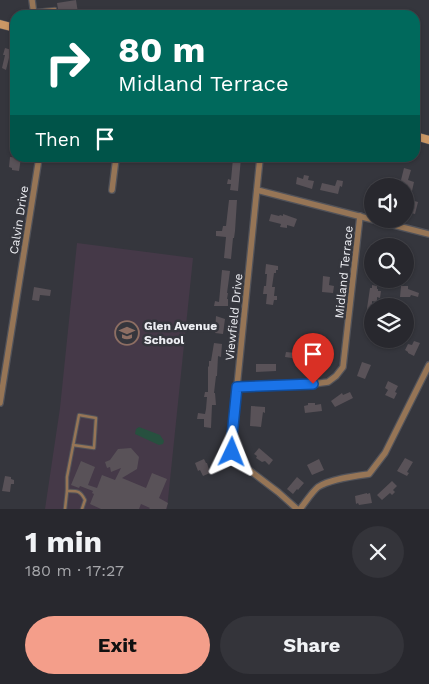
<!DOCTYPE html>
<meta charset="utf-8">
<style>
:root{--surface:#28282e;--page:#34343a;--text:#f1f3f6;--muted:#a5a6aa;--line:#44444a;--accent:#f49e8a}
body{margin:0;font-family:"Work Sans",sans-serif;background:var(--page);color:var(--text);height:100vh;display:flex;flex-direction:column;font-size:19px;white-space:nowrap}
*{box-sizing:border-box;margin:0}
p{font-size:16px;color:var(--muted)}
.icon{flex:none;width:28px;height:28px;fill:none;stroke:currentColor;stroke-width:2;stroke-linecap:round;stroke-linejoin:round}
.map{position:relative;height:509px;overflow:hidden}
.drawer{display:flex;flex-direction:column;background:var(--surface);flex:1}
.drawer>*{flex:none}
.guide{position:absolute;left:10px;top:10px;width:410px;height:152px;border-radius:15px;box-shadow:0 1px 4px #0004,0 0 0 1px var(--line);background:#00695c;color:#fff;overflow:hidden}
.fabs{position:absolute;left:364px;top:178px;display:grid;gap:10px}
.fabs a{display:grid;place-items:center;width:50px;height:50px;border-radius:50%;background:var(--surface);box-shadow:0 1px 4px #0004,0 0 0 1px var(--line);font-size:25px}
.pin{position:absolute;display:grid;place-items:center;width:42px;height:42px;color:#fff;margin:-51px -21px;border-radius:50% 50% 50% 0;rotate:-45deg;box-shadow:0 0 5px #0007}
.pin .icon{rotate:45deg}
.me{position:absolute;width:55px;margin:-28px;rotate:2deg;stroke-linejoin:round;filter:drop-shadow(0 0 4px #0008)}
.turn{display:flex;align-items:center;gap:18px;height:105px;padding:0 25px;font-size:22px}
.turn .icon{width:65px;height:65px;stroke-width:2.5}
.turn b{display:block;font-size:35px;line-height:42px}
.then{display:flex;align-items:center;height:48px;padding:0 25px;background:#0003;gap:10px;font-size:19px}
.round{display:grid;place-items:center;flex:none;width:52px;height:52px;border-radius:26px;background:var(--page)}
.headline{display:flex;align-items:center;justify-content:space-between;height:85px;padding:0 25px}
h1{font-size:30px;font-weight:700;line-height:38px}
.action{display:flex;gap:10px;margin-top:auto;padding:10px 25px}
.action a{flex:1;height:58px;border-radius:30px;background:var(--accent);color:#111;font-size:20px;font-weight:700;line-height:58px;text-align:center}
.action a+a{background:var(--page);color:var(--text)}
.map>svg:first-child{display:block}
.education{fill:#453948}
.green{fill:#27503f}
.building{fill:#595258}
.lines{fill:none;stroke-linecap:round;stroke-linejoin:round}
.lane-casing{stroke:#52535a;stroke-width:4.5}
.street-casing{stroke:#52535a;stroke-width:8}
.secondary-casing{stroke:#52535a;stroke-width:9}
.lane{stroke:#967556;stroke-width:2.5}
.street{stroke:#967556;stroke-width:5.5}
.secondary{stroke:#cb9765;stroke-width:8}
.route-casing{stroke:#114b97;stroke-width:12}
.route{stroke:#1a73e8;stroke-width:9}
.labels{text-anchor:middle;dominant-baseline:central;stroke-width:5;stroke-linejoin:round;paint-order:stroke}
.street-label{font-size:12px;fill:#edeef3;stroke:#35363d}
.poi-label{font-size:12px;font-weight:bold;fill:#edeef3;stroke:#35363d;text-anchor:start}
</style>
<div class="map">
<svg width="429" height="509" viewBox="0 0 429 509">
<rect width="100%" height="100%" fill="#35363d"/>
<polygon class="education" points="77,243 193,258 167,509 45,509 60,408"/>
<polygon class="green" points="139,427 160,435 164,441 163,444 159,445 135,434 136,429"/>
<g class="building">
<polygon points="76,0 78,13 67,15 59,15 57,3"/>
<polygon points="5,48 15,51 15,59 9,58 6,70 2,68 5,55 3,55"/>
<polygon points="10,157 21,158 19,171 12,170 12,168 9,167"/>
<polygon points="233,158 241,158 238,191 230,190 231,184 227,184 228,179 231,180"/>
<polygon points="404,168 411,170 408,180 414,182 412,191 405,189 405,186 395,186 391,185 393,178 401,180"/>
<polygon points="304,175 309,176 308,180 314,181 312,189 296,184 297,177 303,179"/>
<polygon points="337,180 343,181 342,187 340,186 338,194 320,190 322,183 335,186"/>
<polygon points="407,199 418,202 415,214 405,211"/>
<polygon points="229,200 237,200 235,231 234,238 233,238 231,259 224,258 226,237 216,236 216,231 222,231 223,226 226,226"/>
<polygon points="271,214 279,216 280,215 283,216 283,214 297,219 294,227 287,225 287,228 280,227 281,224 269,221"/>
<polygon points="266,264 278,266 278,270 276,270 276,273 274,273 272,287 275,287 274,296 277,296 277,300 274,300 273,305 266,304 267,294 263,294 264,286 266,286 267,274 265,274"/>
<polygon points="222,270 230,271 227,293 228,293 227,299 228,299 228,306 214,306 215,301 219,302"/>
<polygon points="323,276 330,277 329,285 334,286 333,293 322,292"/>
<polygon points="372,285 377,286 377,289 378,289 378,291 381,291 380,298 377,297 377,302 372,301 372,323 365,322 370,288 372,288"/>
<polygon points="401,286 408,286 408,289 419,293 418,297 411,295 410,297 400,297"/>
<polygon points="34,287 51,290 50,296 40,295 39,301 32,300"/>
<polygon points="216,316 225,319 223,334 215,333"/>
<polygon points="414,341 420,343 414,356 408,353 408,352 405,350 408,344 412,345"/>
<polygon points="214,343 222,344 221,357 218,356 217,376 216,376 214,393 215,393 216,405 212,405 211,428 204,427 204,419 197,419 198,413 205,414 206,409 207,397 204,397 205,392 208,392 208,366 209,367 209,361 211,361"/>
<polygon points="286,352 306,354 307,352 314,353 312,368 298,364 299,359 285,357"/>
<polygon points="362,362 371,365 365,379 357,376"/>
<polygon points="256,364 276,364 276,371 256,372"/>
<polygon points="388,381 398,386 395,392 397,393 394,399 385,395 388,390 385,388"/>
<polygon points="350,392 353,398 335,407 331,401 342,393 343,395"/>
<polygon points="308,403 315,403 315,405 321,404 322,411 305,413 304,406 308,405"/>
<polygon points="251,406 265,407 265,413 263,412 261,427 250,426"/>
<polygon points="131,448 139,457 137,469 122,478 146,488 152,473 167,479 159,498 168,503 166,509 149,509 150,508 141,504 139,509 101,509 90,504 94,494 92,493 93,491 80,486 79,488 71,485 81,461 95,467 88,485 97,488 102,475 115,480 121,468 111,472 110,467 107,468 105,462 110,460 118,449"/>
<polygon points="259,448 273,460 269,465 265,461 262,462 256,458 257,456 254,454"/>
<polygon points="405,458 413,462 407,472 409,473 407,476 397,471"/>
<polygon points="204,459 206,463 207,463 210,473 203,476 200,470 198,471 195,463"/>
<polygon points="319,459 324,470 312,475 307,465"/>
<polygon points="5,476 11,477 11,479 14,480 14,484 11,484 10,492 2,491"/>
<polygon points="297,477 304,483 298,490 297,489 293,494 287,489"/>
<polygon points="392,481 397,486 393,490 395,492 392,495 390,493 382,500 377,495"/>
<polygon points="367,493 367,494 370,493 372,503 359,505 358,503 356,504 355,496"/>
</g>
<g class="lines">
<g class="lane-casing">
<g id="lane">
<polyline points="35,11 55,9"/>
<path d="M67,491C77,491 80,490 85,500L82,509"/>
<polyline points="65,509 67,491 67,477 79,415 96,418 94,448 73,445"/>
</g>
</g>
<g class="street-casing">
<g id="street">
<polyline points="32,0 34,15"/>
<path d="M260,158L232,436C232,449 231,454 240,463L278,492L297,509"/>
<polyline points="112,190 116,158"/>
<polyline points="257,190 429,234"/>
<polyline points="237,387 313,384 328,382 336,376 343,367 360,216"/>
<polyline points="0,403 39,158"/>
<path d="M300,509C306,502 311,493 318,487C330,479 354,476 369,474L385,453L429,365"/>
</g>
</g>
<g class="secondary-casing">
<g id="secondary">
<polyline points="0,24 15,28"/>
<polyline points="415,136 429,140"/>
</g>
</g>
<use href="#lane" class="lane"/>
<use href="#street" class="street"/>
<use href="#secondary" class="secondary"/>
</g>
<g class="lines">
<g class="route-casing">
<polyline id="route" points="232,452 232,436 237,387 313,384"/>
</g>
<use href="#route" class="route"/>
</g>
<defs>
<g id="school-ring" transform="scale(1.25)"><circle r="9.5" fill="#35363d" stroke="#8d6e63" stroke-width="1.5"/><path d="M0-5L7-2L0 1L-7-2ZM-4 1L0 2.5L4 1V4Q0 6-4 4Z" fill="#8d6e63"/></g>
</defs>
<g fill-rule="evenodd">
<use href="#school-ring" x="127" y="333"/>
</g>
<g class="labels">
<g class="street-label">
<text transform="translate(19 220) rotate(-81)">Calvin Drive</text>
<text transform="translate(344 272) rotate(-84)">Midland Terrace</text>
<text transform="translate(234 317) rotate(-84)">Viewfield Drive</text>
</g>
<g class="poi-label">
<text x="144" y="326">Glen Avenue<tspan x="144" dy="14">School</tspan></text>
</g>
</g>
</svg>
<div class="fabs">
<a><svg class="icon" aria-label="sound" viewBox="0 0 24 24"><path d="M4 9h4l5-4v14l-5-4H4zM17 9q2 3 0 6"/></svg></a>
<a><svg class="icon" aria-label="search" viewBox="0 0 24 24"><circle cx="10" cy="10" r="6"/><path d="M15 15l6 6"/></svg></a>
<a><svg class="icon" aria-label="layers" viewBox="0 0 24 24"><path d="M12 4l9 5-9 5-9-5zM3 14l9 5 9-5"/></svg></a>
</div>
<div class="pin" style="left:313px;top:384px;background:#d93025"><svg class="icon" aria-label="arrive" viewBox="0 0 24 24"><path d="M6 21V4h12l-3 4 3 4H6"/></svg></div>
<svg class="me" style="left:232px;top:452px" viewBox="-20 -20 40 40"><path d="M0-17L14 15 0 8-14 15z" fill="#1a73e8" stroke="#fff" stroke-width="4"/></svg>
<div class="guide">
<div class="turn"><svg class="icon" aria-label="right" viewBox="0 0 24 24"><path d="M7 20v-9h11M14 6l5 5-5 5"/></svg><div><b>80 m</b>Midland Terrace</div></div>
<div class="then">Then<svg class="icon" aria-label="arrive" viewBox="0 0 24 24"><path d="M6 21V4h12l-3 4 3 4H6"/></svg></div>
</div>
</div>
<section class="drawer">
<div class="headline"><div><h1>1 min</h1><p>180 m · 17:27</p></div><a class="round"><svg class="icon" aria-label="close" viewBox="0 0 24 24"><path d="M6 6l12 12M18 6L6 18"/></svg></a></div>
<div class="action"><a>Exit</a><a>Share</a></div>
</section>
